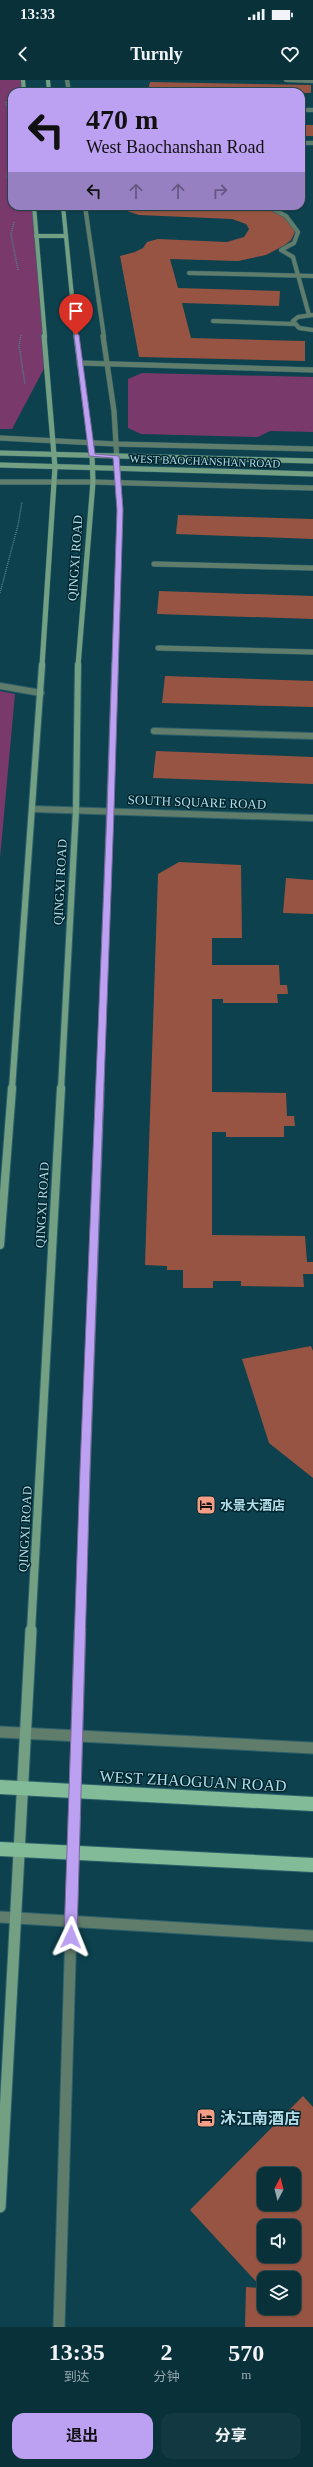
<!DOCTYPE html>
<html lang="zh">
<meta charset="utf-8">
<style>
:root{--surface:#09313a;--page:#123942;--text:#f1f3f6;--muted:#99a9af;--line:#294c54;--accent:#bca0f2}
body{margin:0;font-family:"Times New Roman","Noto Sans SC",serif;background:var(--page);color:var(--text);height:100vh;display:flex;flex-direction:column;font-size:15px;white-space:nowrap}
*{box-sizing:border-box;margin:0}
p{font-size:13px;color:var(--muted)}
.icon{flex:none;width:22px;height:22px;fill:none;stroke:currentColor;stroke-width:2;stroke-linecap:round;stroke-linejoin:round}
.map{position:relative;height:2247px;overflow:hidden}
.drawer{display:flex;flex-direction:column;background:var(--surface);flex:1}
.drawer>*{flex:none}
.top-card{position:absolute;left:8px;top:8px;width:297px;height:122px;border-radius:12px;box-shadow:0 1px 3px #0004,0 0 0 1px var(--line);background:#bca0f2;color:#111;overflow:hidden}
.needle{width:26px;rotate:7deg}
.controls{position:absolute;left:257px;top:2087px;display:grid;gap:8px}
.controls a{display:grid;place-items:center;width:44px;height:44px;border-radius:8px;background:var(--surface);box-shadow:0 1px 3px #0004,0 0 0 1px var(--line);font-size:20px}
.pin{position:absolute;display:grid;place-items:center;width:34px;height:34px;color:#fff;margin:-41px -17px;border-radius:50% 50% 50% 0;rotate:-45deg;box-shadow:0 0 4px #0007}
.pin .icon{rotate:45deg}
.me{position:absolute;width:44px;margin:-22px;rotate:2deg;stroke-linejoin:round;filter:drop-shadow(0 0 3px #0008)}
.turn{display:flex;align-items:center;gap:14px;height:84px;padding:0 12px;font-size:18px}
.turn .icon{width:52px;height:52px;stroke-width:2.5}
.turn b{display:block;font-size:28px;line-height:34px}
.lanes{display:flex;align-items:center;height:38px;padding:0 12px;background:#0003;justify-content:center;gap:20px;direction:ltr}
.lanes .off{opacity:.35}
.eta{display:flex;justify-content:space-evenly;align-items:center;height:68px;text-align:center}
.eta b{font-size:24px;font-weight:700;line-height:28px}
.cta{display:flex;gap:8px;margin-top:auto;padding:8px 12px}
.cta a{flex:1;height:46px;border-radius:12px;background:var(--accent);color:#111;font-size:16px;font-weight:700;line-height:46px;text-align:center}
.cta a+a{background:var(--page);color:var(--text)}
.status{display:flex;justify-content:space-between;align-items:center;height:28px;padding:0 20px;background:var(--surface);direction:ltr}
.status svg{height:11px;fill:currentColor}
header{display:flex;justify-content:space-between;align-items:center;height:52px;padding:0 12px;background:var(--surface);font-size:18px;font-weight:700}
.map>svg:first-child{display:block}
.green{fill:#793a6b}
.building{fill:#975442;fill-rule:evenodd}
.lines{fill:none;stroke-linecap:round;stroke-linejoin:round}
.service-far2-casing{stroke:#2d606c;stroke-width:5}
.service-far1-casing{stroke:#2d606c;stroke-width:6}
.service-casing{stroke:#2d606c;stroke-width:8}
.minor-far4-casing{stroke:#2d606c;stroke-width:5}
.minor-far3-casing{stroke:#2d606c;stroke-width:6}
.minor-far2-casing{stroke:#2d606c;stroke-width:8}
.minor-far1-casing{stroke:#2d606c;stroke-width:10}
.minor-casing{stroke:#2d606c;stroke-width:13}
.tertiary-far1-casing{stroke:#2d606c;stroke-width:5}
.tertiary-casing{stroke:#2d606c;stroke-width:8}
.secondary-far4-casing{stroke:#2d606c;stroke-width:5}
.secondary-far3-casing{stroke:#2d606c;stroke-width:6}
.secondary-far2-casing{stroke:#2d606c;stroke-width:8}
.secondary-far1-casing{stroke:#2d606c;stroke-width:10}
.secondary-casing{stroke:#2d606c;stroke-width:13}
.primary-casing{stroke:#2d606c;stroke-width:16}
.path{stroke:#50818d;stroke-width:1.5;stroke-dasharray:1 1;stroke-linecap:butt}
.service-far2{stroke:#607c6a;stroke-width:4}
.service-far1{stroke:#607c6a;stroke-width:5}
.service{stroke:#607c6a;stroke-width:6}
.minor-far4{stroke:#607c6a;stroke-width:4}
.minor-far3{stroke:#607c6a;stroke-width:5}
.minor-far2{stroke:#607c6a;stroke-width:6}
.minor-far1{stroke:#607c6a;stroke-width:8}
.minor{stroke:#607c6a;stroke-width:11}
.tertiary-far1{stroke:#607c6a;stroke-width:4}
.tertiary{stroke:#607c6a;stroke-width:6}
.secondary-far4{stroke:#73a083;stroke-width:4}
.secondary-far3{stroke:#73a083;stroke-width:5}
.secondary-far2{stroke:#73a083;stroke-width:6}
.secondary-far1{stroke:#73a083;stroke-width:8}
.secondary{stroke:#73a083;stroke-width:11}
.primary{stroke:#81bb97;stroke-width:14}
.route{fill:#bca0f2;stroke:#7a689d}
.labels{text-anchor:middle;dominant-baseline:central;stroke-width:3;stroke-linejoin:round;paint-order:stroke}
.far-street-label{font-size:11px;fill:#b2dce8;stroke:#002730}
.street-label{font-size:13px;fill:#b2dce8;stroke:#002730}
.poi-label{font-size:13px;font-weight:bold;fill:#b2dce8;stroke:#002730;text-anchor:start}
.near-street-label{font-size:16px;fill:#b2dce8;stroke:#002730}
.near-poi-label{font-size:16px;font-weight:bold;fill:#b2dce8;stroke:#002730;text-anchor:start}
</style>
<div class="status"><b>13:33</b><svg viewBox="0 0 49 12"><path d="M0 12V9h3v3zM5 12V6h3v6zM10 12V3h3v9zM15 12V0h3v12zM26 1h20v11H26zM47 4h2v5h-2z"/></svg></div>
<header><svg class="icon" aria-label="back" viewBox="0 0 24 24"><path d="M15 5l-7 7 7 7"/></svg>Turnly<svg class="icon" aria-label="heart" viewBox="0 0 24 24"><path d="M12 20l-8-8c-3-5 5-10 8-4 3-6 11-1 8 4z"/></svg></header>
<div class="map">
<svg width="313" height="2247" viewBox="0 0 313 2247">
<rect width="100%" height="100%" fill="#0c414d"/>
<g class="green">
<polygon points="0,0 23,0 24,12 12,12 12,126 34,126 47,283 12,349 0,349"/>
<polygon points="142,293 313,297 313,352 270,351 258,357 141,354 128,348 128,299"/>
<polygon points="0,611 15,614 0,778"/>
</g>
<g class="building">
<polygon points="150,2 311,5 311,13 148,10"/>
<rect x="301" y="45" width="12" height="11"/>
<polygon points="112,126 262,126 287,138 293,145 295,152 291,160 285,165 266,175 238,181 170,179 178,208 280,211 279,226 182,223 191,258 305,261 305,281 139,277 120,176 135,172 143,168 147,162 158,159 227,162 244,157 249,149 246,144 232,139 139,135"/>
<polygon points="178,435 313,439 313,459 176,454"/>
<polygon points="159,511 313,516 313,539 157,534"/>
<polygon points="165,596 313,601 313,627 162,623"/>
<polygon points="156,671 313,677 313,704 153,698"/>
<polygon points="179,782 241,785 242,858 212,858 212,885 279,885 280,905 287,905 288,914 277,914 278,923 223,923 223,919 212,919 212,1012 286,1013 287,1036 294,1036 295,1046 284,1046 284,1057 226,1057 226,1052 212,1052 212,1155 305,1156 307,1182 313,1182 313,1194 303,1194 304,1207 241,1206 241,1201 213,1201 213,1208 183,1208 183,1190 167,1190 167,1186 145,1185 158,794"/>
<polygon points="286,798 313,800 313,834 283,833"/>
<polygon points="311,1266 313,1271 313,1398 269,1363 242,1279"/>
<path d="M303,2016L313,2027V2247H245L246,2207L262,2208L190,2130ZM264,2094H294V2124H264ZM264,2146H294V2176H264ZM264,2198H294V2228H264Z"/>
</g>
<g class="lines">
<g class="service-far2-casing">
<g id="service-far2">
<polyline points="286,0 313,1"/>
<polyline points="301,63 313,63"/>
<polyline points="267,126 286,136 298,152 294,163 281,170 293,177 309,235"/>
<polyline points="189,193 313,196"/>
<polyline points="313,235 298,237 293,241 299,248 313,250"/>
<polyline points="213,241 293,244"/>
</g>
</g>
<g class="service-far1-casing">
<g id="service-far1">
<polyline points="154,484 313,488"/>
<polyline points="158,568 313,572"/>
</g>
</g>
<g class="service-casing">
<polyline id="service" points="154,651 313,656"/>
</g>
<g class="minor-far4-casing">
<g id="minor-far4">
<polyline points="67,0 69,12"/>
<polyline points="85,126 104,257"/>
</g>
</g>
<g class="minor-far3-casing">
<g id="minor-far3">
<polyline points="103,256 114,331 120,430 115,586"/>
<polyline points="79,283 313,290"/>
<polyline points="0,358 115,364 313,369"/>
<polyline points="0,402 93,402 313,408"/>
</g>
</g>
<g class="minor-far2-casing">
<g id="minor-far2">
<polyline points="0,606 41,613"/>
<polyline points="100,1009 115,585"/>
</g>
</g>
<g class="minor-far1-casing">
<polyline id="minor-far1" points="80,1551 100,1008"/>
</g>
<g class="minor-casing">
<g id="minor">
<polyline points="0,1652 313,1668"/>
<polyline points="0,1837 313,1856"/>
<polyline points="59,2247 80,1550"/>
</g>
</g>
<g class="tertiary-far1-casing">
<polyline id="tertiary-far1" points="301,30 313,30"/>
</g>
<g class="tertiary-casing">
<polyline id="tertiary" points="33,729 313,738"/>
</g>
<g class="secondary-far4-casing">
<g id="secondary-far4">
<polyline points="23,0 24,12"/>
<polyline points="48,0 49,12"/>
<polyline points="34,126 45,257"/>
<polyline points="63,126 76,257"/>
<polyline points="36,156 66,156"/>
</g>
</g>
<g class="secondary-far3-casing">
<g id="secondary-far3">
<polyline points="76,256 92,375 93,402 78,586"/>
<polyline points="0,373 313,381"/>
<polyline points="0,385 313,394"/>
<polyline points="42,586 55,387 44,256"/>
</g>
</g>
<g class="secondary-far2-casing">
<g id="secondary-far2">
<polyline points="12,1009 42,585"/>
<polyline points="61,1009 76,730 78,585"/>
</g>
</g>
<g class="secondary-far1-casing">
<g id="secondary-far1">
<polyline points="0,1165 12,1008"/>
<polyline points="31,1551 61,1008"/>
</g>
</g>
<g class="secondary-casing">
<polyline id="secondary" points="0,2127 31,1550"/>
</g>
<g class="primary-casing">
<g id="primary">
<polyline points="0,1707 313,1724"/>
<polyline points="0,1769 313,1785"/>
</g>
</g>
<g class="path">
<polyline points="6,22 12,47"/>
<polyline points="12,61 7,97 12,111"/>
<polyline points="14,142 11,154 18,190"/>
<polyline points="21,255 19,266 25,304"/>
<polyline points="0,513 18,445 22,422"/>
</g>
<use href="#service-far2" class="service-far2"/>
<use href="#service-far1" class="service-far1"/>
<use href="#service" class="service"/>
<use href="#minor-far4" class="minor-far4"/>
<use href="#minor-far3" class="minor-far3"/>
<use href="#minor-far2" class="minor-far2"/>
<use href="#minor-far1" class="minor-far1"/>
<use href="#minor" class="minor"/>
<use href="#tertiary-far1" class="tertiary-far1"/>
<use href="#tertiary" class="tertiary"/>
<use href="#secondary-far4" class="secondary-far4"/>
<use href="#secondary-far3" class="secondary-far3"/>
<use href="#secondary-far2" class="secondary-far2"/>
<use href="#secondary-far1" class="secondary-far1"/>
<use href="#secondary" class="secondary"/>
<use href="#primary" class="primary"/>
</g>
<polygon class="route" points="76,253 79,255 95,374 119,376 123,430 114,731 90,1389 77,1857 75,1862 71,1863 66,1862 64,1857 80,1389 107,731 117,430 113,378 89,376 74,255"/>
<defs>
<g id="hotel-square" transform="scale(1)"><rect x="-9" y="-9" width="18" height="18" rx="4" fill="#f49e86" stroke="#002730"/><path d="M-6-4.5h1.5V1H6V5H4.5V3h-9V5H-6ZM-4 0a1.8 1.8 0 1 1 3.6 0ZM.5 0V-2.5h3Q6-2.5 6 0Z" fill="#111"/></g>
</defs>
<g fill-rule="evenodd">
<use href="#hotel-square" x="206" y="1425"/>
<use href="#hotel-square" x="206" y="2038"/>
</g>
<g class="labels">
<g class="far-street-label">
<text transform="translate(205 381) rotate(2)">WEST BAOCHANSHAN ROAD</text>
</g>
<g class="street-label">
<text transform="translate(75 478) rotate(-86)">QINGXI ROAD</text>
<text transform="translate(197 722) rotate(2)">SOUTH SQUARE ROAD</text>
<text transform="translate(60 802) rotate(-87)">QINGXI ROAD</text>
<text transform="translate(42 1125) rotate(-87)">QINGXI ROAD</text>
<text transform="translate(25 1449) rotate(-87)">QINGXI ROAD</text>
</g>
<g class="poi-label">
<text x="220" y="1425">水景大酒店</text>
</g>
<g class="near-street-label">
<text transform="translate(193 1701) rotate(3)">WEST ZHAOGUAN ROAD</text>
</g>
<g class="near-poi-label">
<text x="220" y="2038">沐江南酒店</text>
</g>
</g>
</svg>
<div class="controls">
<a><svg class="needle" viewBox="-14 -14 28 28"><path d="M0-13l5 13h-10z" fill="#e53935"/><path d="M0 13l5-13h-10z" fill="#99a9af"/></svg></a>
<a><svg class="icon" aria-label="sound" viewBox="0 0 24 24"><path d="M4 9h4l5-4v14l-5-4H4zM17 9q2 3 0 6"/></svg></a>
<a><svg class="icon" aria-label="layers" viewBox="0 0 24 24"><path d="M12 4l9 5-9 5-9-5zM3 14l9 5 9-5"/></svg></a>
</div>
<div class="pin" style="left:76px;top:255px;background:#d93025"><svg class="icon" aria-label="arrive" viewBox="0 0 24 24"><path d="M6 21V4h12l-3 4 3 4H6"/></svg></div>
<svg class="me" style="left:71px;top:1857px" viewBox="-20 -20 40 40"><path d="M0-17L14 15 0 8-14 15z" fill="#bca0f2" stroke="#fff" stroke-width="4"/></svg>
<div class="top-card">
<div class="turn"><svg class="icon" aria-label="left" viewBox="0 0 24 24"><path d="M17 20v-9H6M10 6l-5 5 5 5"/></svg><div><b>470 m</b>West Baochanshan Road</div></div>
<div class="lanes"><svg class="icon" aria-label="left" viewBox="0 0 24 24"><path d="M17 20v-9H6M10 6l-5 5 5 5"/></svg><svg class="icon off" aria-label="ahead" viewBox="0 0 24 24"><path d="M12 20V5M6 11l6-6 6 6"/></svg><svg class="icon off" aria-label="ahead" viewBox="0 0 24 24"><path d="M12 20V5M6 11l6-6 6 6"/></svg><svg class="icon off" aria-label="right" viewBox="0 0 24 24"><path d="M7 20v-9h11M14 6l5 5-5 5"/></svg></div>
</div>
</div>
<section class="drawer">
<div class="eta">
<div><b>13:35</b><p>到达</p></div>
<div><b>2</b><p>分钟</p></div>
<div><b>570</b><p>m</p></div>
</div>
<div class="cta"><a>退出</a><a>分享</a></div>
</section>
